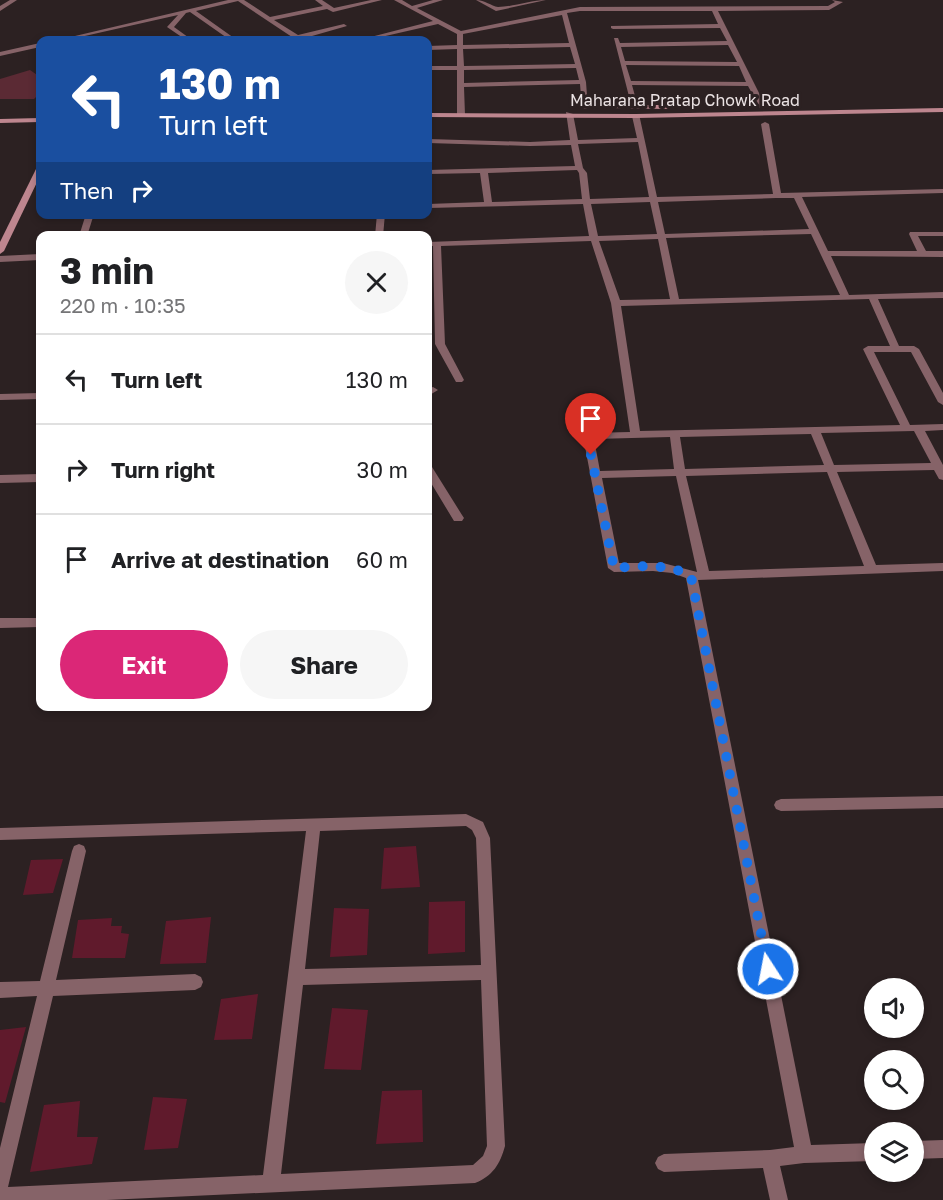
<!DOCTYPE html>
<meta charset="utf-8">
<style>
:root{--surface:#fff;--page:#f6f6f6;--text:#202124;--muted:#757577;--line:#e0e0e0;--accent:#db2777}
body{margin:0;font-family:"Golos Text",sans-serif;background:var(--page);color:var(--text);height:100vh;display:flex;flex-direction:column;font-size:22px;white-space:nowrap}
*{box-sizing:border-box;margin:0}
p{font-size:20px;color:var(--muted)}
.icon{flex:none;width:33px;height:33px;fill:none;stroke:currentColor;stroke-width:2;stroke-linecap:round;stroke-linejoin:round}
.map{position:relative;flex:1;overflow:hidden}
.details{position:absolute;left:36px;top:231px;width:396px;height:480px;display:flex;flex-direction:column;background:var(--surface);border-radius:12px;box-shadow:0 3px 9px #0003}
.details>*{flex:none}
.banner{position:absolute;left:36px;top:36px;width:396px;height:183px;border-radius:12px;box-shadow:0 3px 9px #0003;background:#1a4fa0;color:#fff;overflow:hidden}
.fabs{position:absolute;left:864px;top:978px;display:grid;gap:12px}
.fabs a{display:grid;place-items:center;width:60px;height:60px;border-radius:50%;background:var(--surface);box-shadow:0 3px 9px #0003;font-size:30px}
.pin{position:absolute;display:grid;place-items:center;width:51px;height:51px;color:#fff;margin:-62px -26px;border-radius:50% 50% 50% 0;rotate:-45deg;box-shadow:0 0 6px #0007}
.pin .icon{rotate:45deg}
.me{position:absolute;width:66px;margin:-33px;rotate:349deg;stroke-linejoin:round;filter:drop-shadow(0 0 4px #0008)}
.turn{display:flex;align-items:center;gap:21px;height:126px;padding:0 24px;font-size:27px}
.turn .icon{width:78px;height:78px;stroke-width:2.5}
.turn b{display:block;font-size:42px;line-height:51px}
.then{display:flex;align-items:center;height:57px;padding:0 24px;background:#0003;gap:12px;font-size:22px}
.round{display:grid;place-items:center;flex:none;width:63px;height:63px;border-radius:32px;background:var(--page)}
.head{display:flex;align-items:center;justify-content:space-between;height:102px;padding:0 24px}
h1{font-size:36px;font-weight:700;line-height:45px}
.action{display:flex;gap:12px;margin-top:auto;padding:12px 24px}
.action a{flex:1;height:69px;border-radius:36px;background:var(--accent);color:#fff;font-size:24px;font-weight:700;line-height:69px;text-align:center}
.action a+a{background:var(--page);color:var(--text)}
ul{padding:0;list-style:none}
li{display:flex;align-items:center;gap:18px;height:90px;padding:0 24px;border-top:2px solid var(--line)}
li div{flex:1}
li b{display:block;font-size:22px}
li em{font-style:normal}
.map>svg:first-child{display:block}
.green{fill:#5b2a34}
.building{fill:#601a2c}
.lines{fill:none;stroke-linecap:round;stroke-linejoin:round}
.street{fill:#866368;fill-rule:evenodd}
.secondary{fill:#be868f;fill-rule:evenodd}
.route{stroke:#1a73e8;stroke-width:10;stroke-dasharray:0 18}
.labels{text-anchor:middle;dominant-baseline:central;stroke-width:6;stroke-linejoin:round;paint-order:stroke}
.far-street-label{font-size:16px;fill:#ebe3e4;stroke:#2c2122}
</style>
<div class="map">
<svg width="943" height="1200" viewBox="0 0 943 1200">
<rect width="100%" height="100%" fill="#2c2122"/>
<polygon class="green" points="30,70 40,77 40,93 34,99 0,99 0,79"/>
<g class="building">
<polygon points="416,846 420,887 381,889 384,848"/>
<polygon points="63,859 53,893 23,895 31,860"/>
<polygon points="465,901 465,952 428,954 429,902"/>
<polygon points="334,908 369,909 367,955 330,957"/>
<polygon points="211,917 206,963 160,964 166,921"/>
<polygon points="112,918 111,926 122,926 121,933 129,934 125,958 72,958 78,920"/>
<polygon points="258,994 252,1039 214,1040 221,999"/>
<polygon points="332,1008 368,1010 361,1070 324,1069"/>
<polygon points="26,1027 5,1103 0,1102 0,1030"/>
<polygon points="422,1090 423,1142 376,1144 382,1091"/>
<polygon points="153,1097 187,1099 178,1148 144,1150"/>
<polygon points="80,1101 77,1137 98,1137 92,1164 30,1172 44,1105"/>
</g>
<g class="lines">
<g class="street">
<polygon points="10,0 17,0 0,11 0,6"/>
<polygon points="228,0 244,0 270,17 323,6 315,0 322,0 334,8 371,0 382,0 333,12 327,9 274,20 298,35 344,24 347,26 298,40 283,40 292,37 238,1 196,11 234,38 234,40 230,40 190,12 186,13 174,27 192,40 186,40 167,27 178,15 67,40 58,40"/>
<path d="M394,0H402L412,6L433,0H443L417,8L461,31L580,7L828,6L835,2L832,0L843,2L829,10L718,11L766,107L764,108H760L748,86L632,85L638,107L632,108L614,38H618L620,43L727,41L720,28L613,29L611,28V26L718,24L712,11H580L567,13L586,82L588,109L582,108L580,84L464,87L465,115L461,117L457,115V70H428V66H457V49L428,50V46L457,45V34L438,24L368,40H359L433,21ZM562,15L569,43L463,45V34ZM728,45L737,62L625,61L621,47ZM570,47L575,64L464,66L463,49ZM626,65L739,66L746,82L631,81ZM576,68L579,80L464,83V70Z"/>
<path d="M476,0C485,0 491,6 498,7C513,7 530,0 546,0L496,11Z"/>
<polygon points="40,43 40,47 0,56 0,52"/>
<path d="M566,112L573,114L578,140L637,138L632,116L639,114L657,197L773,194L761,124L765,122L769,124L781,193L943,189V193L802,197L828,251H917L909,234L910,232H943V236H918L926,251H943V257L831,256L849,295L943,292V298L878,299L899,346H914L919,349L943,393V405L938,402L911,352H874L910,425L943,424V430L925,431L943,465V480L939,479L934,470L837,472L876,565L943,563V571L698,580L811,1145L874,1143V1161L804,1163L780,1166L788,1200H770L763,1168L664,1172L658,1169L655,1163L658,1157L664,1154L770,1150L794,1147L686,578L672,573L653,571L614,572L608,568L583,436L588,433L630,432L611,303L591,241L441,246L445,344L464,380L462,382H456L435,344L433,246H428V242L589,236L583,204L428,208V204L484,202L480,173L428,174V170L575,166L571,145L530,146L428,143V139L530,142L570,140ZM638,142L649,197L590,199L587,173L583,168L578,144ZM577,170L579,173L582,199L492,202L488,173ZM776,198H794L809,229L665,234L658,202ZM650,202L657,234L598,236L591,204ZM811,234L840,295L679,299L666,238ZM658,239L670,299L620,300L599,241ZM869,299L890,346H868L863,349L900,425L640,431L621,306ZM914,431L931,463L834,465L821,433ZM811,434L824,465L685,469L680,437ZM670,437L674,469L600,471L594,439ZM827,472L864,566L709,571L686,476ZM676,476L697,572L663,563H619L602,478Z"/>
<polygon points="86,214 94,214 87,236 79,236"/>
<polygon points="377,214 385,214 383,236 375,236"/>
<polygon points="40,254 40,260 0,262 0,256"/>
<polygon points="433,387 438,390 428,396 428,389"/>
<polygon points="40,393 40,399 0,400 0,394"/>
<polygon points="428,466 432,467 462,515 464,518 462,521 454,521 428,478"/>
<polygon points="40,474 40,482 0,483 0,475"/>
<polygon points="0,618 40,618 40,627 0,628"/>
<polygon points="943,796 943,808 781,811 776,809 774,805 776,801 781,799"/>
<path d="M466,814L483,822L490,838L505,1146C500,1164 493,1176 475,1183L107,1200H0V1148L37,996L0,998V982L40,981L72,851L74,846L79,844L84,846L86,851L56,980L195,974L201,977L203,982L201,987L195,990L53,996L8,1187L263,1175L306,831L0,840V828ZM466,826L472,830L476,838L481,965L305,969L320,831ZM481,980L487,1146L483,1156L473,1165L281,1174L303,985Z"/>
<polygon points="943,1140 943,1158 914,1159 914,1141"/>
</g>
<g class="secondary">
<polygon points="612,105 666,105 670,107 666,109 610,108 608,107"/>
<polygon points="943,108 943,112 636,118 428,117 428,113 636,114"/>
<polygon points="40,118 40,122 0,123 0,119"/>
<polygon points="37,167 40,167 40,176 4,251 0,254 0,242"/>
</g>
</g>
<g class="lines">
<path class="route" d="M591,455L614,568C640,566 667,563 691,576L768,969"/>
</g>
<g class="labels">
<g class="far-street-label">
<text x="685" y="100">Maharana Pratap Chowk Road</text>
</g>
</g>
</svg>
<div class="fabs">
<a><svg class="icon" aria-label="sound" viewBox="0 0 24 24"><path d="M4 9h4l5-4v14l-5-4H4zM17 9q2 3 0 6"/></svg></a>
<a><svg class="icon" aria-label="search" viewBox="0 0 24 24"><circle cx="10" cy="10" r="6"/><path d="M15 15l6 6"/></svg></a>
<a><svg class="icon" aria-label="layers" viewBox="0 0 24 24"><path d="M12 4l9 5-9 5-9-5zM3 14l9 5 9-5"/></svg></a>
</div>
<div class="pin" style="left:591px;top:455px;background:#d93025"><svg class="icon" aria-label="arrive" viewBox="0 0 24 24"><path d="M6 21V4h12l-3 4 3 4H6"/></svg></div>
<svg class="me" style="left:768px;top:969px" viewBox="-20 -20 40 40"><circle r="17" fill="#1a73e8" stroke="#fff" stroke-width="3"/><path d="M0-11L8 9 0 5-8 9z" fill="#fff"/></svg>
<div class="banner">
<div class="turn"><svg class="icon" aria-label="left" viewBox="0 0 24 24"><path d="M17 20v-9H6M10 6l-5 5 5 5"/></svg><div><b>130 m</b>Turn left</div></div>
<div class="then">Then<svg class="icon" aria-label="right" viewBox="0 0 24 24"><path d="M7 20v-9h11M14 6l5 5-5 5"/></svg></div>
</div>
<section class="details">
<div class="head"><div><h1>3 min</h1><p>220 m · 10:35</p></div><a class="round"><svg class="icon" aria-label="close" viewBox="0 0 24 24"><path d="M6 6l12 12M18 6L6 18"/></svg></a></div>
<ul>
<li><svg class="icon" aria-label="left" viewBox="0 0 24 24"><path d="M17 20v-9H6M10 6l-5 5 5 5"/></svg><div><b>Turn left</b></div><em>130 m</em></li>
<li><svg class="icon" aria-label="right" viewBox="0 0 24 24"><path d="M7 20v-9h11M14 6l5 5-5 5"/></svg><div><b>Turn right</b></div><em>30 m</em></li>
<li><svg class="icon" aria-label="arrive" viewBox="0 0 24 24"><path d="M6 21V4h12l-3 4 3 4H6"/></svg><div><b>Arrive at destination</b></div><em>60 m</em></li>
</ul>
<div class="action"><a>Exit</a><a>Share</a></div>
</section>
</div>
